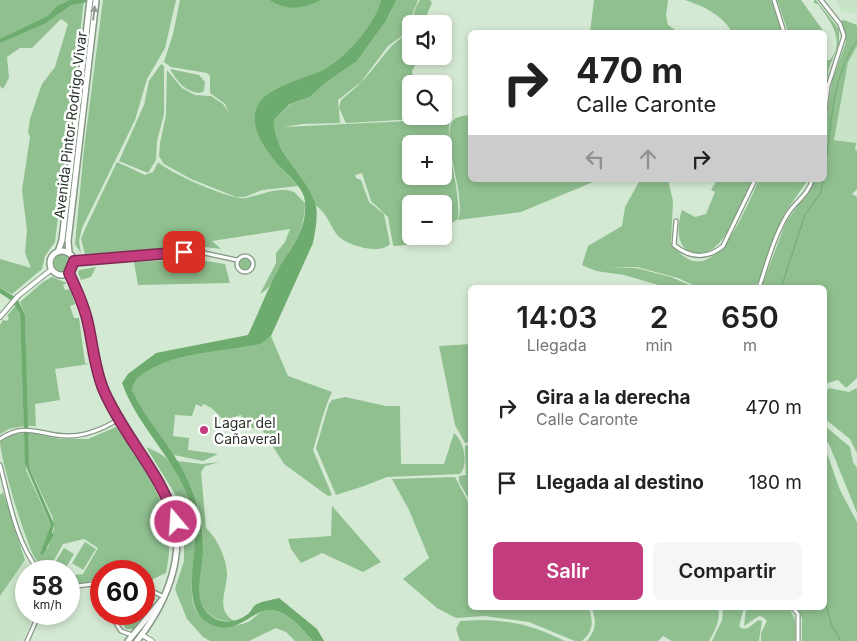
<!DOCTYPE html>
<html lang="es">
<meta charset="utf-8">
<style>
:root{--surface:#fff;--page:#f6f6f6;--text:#222;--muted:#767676;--accent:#c33d7e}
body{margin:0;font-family:Inter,sans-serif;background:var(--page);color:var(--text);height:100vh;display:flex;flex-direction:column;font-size:19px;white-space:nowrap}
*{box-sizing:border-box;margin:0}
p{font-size:16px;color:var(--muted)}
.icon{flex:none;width:28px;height:28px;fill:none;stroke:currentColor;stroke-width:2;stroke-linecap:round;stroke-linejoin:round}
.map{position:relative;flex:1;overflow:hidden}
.details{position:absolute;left:468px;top:285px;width:359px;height:325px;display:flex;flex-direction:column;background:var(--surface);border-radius:8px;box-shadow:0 2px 8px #0003}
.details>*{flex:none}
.hud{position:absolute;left:468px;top:30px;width:359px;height:152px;border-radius:8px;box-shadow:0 2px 8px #0003;background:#fff;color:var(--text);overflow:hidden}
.controls{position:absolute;left:402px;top:15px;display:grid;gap:10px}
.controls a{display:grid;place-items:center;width:50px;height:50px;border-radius:8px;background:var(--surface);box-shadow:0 2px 8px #0003;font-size:25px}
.speed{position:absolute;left:15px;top:560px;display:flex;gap:10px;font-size:25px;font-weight:700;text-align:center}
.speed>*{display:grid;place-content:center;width:65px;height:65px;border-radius:50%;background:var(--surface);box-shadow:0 2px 8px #0003;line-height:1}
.speed small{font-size:12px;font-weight:400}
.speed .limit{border:8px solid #d22;background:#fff;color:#111}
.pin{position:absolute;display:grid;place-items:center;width:42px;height:42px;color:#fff;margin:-21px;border-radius:10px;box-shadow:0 2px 8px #0006}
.me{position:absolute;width:55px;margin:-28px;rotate:342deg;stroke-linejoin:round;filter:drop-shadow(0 0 4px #0008)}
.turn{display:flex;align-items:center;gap:18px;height:105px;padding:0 25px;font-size:22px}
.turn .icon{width:65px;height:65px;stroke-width:2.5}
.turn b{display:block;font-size:35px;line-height:42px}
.lanes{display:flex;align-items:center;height:48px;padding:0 25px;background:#0003;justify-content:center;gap:25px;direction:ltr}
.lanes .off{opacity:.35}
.eta{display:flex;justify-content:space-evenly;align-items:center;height:85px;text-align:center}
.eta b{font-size:30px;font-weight:600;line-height:35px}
.button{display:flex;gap:10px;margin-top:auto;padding:10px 25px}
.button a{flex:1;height:58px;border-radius:8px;background:var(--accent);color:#fff;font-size:20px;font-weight:600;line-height:58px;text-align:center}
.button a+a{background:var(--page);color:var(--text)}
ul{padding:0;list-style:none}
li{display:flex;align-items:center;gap:15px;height:75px;padding:0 25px}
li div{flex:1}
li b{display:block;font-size:19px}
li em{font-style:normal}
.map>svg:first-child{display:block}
.built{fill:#c8e4c7}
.green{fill:#90c090;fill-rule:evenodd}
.water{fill:#6eab6e}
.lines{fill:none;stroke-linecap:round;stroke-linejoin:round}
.stream{stroke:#6eab6e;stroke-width:1}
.minor-casing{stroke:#849883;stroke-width:5.5}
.tertiary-casing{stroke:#849883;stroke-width:6}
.primary-casing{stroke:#849883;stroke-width:8}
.minor{stroke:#fff;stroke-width:3}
.tertiary{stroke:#fff;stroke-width:4}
.primary{stroke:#fff;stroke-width:5}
.oneway{fill:#959a95}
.route-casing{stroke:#7f2852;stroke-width:12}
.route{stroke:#c33d7e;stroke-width:9}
.poi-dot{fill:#c33d7e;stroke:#fff;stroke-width:2}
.labels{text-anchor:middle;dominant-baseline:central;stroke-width:5;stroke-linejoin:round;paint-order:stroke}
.street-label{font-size:14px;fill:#2b342b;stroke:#fff}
.poi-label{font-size:14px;fill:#2b342b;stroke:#fff;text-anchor:start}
</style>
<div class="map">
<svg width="857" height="641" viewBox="0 0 857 641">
<rect width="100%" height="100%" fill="#d4e9d3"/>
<g class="built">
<polygon points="836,0 857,0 857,14 841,11"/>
<polygon points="857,46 857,151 855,150 856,143 834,140 848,62"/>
<polygon points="25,560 33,571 26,571 26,614 35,614 22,641 0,641 0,596"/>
</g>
<g class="green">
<polygon points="0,0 84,0 55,242 45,256 42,269 12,294 0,288 0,259 31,268 25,253 27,230 22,190 30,137 28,132 30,119 37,98 42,84 55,67 68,24 61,19 32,48 20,48 7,57 9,78 3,89 0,86"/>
<polygon points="103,0 176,0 165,48 147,79 135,120 82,228 79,241 81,253 75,244 84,149"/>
<path d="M180,0H418L407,28L402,36L388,46L361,82L338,100L340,123L302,124L284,127L450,119C444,152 461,185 458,219L444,228V204H411V236H427L406,245L395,246L393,245L388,217L371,201L362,173L355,175L356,178L361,180L369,202L384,214L390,244C379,255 350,246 339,237C330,228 328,213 316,206L273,134L274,120L291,104L310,97L324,84L357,61L386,21L392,9L349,62L314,74L258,134L283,170L298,186L262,190L245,197H236L191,179L164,164L159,156L160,143L166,115L167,70L182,88L195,95L211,96L223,104L229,112L225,104L210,93V76L207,73L171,67L164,62L173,34ZM411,144H444V176H411Z"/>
<path d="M420,0H430L432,3L427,14L431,24H411V56H438V59L417,62L412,71L414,84H411V116H418V119L346,123L339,108L341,100C364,82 371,71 389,49C395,41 404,38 409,29C414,20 413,9 420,0Z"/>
<polygon points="594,0 668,0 666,16 668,25 678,32 590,32"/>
<path d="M685,0H771L782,32H732C722,15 704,6 685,0Z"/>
<polygon points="777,0 801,0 822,29 822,32 788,32"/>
<path d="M814,0H816L839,29V43L829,68L824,100V42L825,60H830C846,40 830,21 818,4L814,3Z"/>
<polygon points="844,20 857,25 857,46 848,62 834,140 856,143 855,150 857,151 857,189 852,194 857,197 857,378 846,388 838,380 824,384 824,288 761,288 786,222 811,188 813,180 824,180 824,137 832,81 846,42 845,33 840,21"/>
<polygon points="161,64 164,66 164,114 157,141 156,160 148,173 119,161 144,105 149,81"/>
<path d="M170,69L199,75L205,82L204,91L200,93C185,92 177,81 170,69Z"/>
<path d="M470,115V180H598L521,212L458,220C467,195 441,142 452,122C456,116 463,116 470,115Z"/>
<path d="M117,162L145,175L153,172L158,162C168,172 232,201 246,198C260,195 279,186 294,192L305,203C304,236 294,240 280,267C273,278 273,287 260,294L276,263V253L285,242L290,229L212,241L221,249L197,246L85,254L81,239L85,229Z"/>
<path d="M640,180H668L673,201L671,243C712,300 745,209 759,180H808L784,214L756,287H697L678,278L637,267L608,268H636L671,277L694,287H665L624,275L596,271L582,265L588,246L622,226L625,207Z"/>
<path d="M717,180H752C743,199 731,234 715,247C710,252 704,253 697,253C675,252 677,225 682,210L695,217L706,214L715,192L711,190Z"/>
<circle cx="63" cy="263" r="9"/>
<circle cx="245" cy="264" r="6"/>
<polygon points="193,259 225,264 230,283 138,285 134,262"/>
<polygon points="96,267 91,277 81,280 78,273 79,270"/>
<polygon points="52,277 67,283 63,285 65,290 70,289 75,304 70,306 74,318 79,318 85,363 89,364 55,369 60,400 35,404 36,426 27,426 25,315 20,302 43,282"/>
<polygon points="16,305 20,313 24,426 9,429 0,434 0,325 3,320 7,321 9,318 7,316"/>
<path d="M271,336L288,376L332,392C324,408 319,431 313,450L332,495L328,496L284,464L263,431L245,425L241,415C212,425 224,411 203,404L202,407L196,404L192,416L175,415L173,436L189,438L188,450L218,454L203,461L174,455L141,412L132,390C133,386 135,380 139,377C171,351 223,353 261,344Z"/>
<polygon points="470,344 470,442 465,443 455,425 439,346"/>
<polygon points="829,388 849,392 857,388 857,453 850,439 824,418 824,394"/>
<path d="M345,397L386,406H400L401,464H444L454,433C464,441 469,465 460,474L387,477L364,486L336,495L316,448L329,404L332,400Z"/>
<polygon points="824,425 850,447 853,462 857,468 857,513 829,444 824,438"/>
<path d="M116,427C145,473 180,509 166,573L153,579L151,585L144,582V571H101V579L83,583L69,582V576L83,574L98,548L84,539L63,544L49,569L52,571L44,570C41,567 37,563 35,558C26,544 0,458 0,442L12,435L24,433L26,470L51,525L41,554L46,547L48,548L54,529L53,518L29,467L27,432L60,439H88Z"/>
<polygon points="470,445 470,501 459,482 459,476 466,475 465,446"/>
<polygon points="824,445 840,490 857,522 857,641 802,641 802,618 798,608 824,608"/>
<path d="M146,447C153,450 160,453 166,458C190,479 198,521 196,551C195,568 187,594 196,611C205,628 231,629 248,622C256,618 259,609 270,610C289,612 301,628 313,641H295L286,632L276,628L249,641H210L203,637L187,619L175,589L184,561V525L175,494Z"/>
<path d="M177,461L202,464L220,462L205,466L201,472L206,528C217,538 227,559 227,574C227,591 215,610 234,621C221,622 209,618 202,605C193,590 203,568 203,552C205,519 195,488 177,461Z"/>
<path d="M455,477L470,506V608H589C593,622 594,630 582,641H575L529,622L485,616L456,618L437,608L403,579L429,558L409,510L392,479Z"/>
<polygon points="3,492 25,560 0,596 0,495"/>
<polygon points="332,506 381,562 363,572 322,553 301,563 291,549 288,539 331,536"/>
<polygon points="85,542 96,549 83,570 72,563"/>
<polygon points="64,548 74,554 64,571 51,569"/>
<polygon points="144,592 156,598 133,629 126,629 116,614 144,614"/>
<path d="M592,608H718C721,620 715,630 709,641H672L663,636L658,641H587C597,628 596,623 592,608Z"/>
<path d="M723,608H744L739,626C745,633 752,625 758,620L762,621L759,641H712L722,620Z"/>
<polygon points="746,608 790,609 795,620 795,641 761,641 761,633 767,621 763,617 759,616 744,626"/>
<path d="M481,620C517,621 533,626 565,641H460L456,629L460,621Z"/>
</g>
<g class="water">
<polygon points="70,0 99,0 71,5 44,24 0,43 0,39 48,16 57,6"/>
<path d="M270,0H321C305,8 286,12 270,0Z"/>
<path d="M381,0H396L386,21L357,61L324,84L310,97L290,104L274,120C272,151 306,175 315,203C319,215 315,231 313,243L271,336L261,344C223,353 171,351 139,377C135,380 133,386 132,390C142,413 157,430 171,451C192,481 204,514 203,551C203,572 190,600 211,616C222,625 239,622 249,613C252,610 253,606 257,604C263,601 272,600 279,598L317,629L324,641H313C301,628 289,612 271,610C252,608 235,641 205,621C179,602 201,545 194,515C182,464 139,431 122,383L128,374L156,353L248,335C259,312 268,288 280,266C294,242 307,230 305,201C304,190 293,180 286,173C271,157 247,130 257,107C265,87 307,78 325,69C345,59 377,22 381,0Z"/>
<polygon points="0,288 17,298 25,315 29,467 54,524 52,533 54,534 43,555 40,554 51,525 25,464 20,313 12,301 0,293"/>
</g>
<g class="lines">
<g class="stream">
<path d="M824,175C832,132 830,77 857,41"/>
<polyline points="781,288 805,215 821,192 823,180"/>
<polyline points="824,598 832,626 841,641"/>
</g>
<g class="minor-casing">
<g id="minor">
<polyline points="774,0 784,32"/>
<polyline points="821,0 840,24 844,36 828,86 824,118"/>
<path d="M676,221L674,245C690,258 706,260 723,246L755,180"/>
<circle cx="245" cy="264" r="8"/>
<polyline points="74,261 184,252 204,253 237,260"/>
<path d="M759,288C767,263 774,237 787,215C794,203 809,194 812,180"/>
<path d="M0,439C26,421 41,436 68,436C87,436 103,429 119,419"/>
<path d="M0,465C9,500 16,542 39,571"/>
<polyline points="92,585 101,601"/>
<polyline points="69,587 101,583"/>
<polyline points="144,587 164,597"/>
<polyline points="793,608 798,614 798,641"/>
<polyline points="110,614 121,631 132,635"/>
<polyline points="27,641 39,614"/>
</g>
</g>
<g class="tertiary-casing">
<g id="tertiary">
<polyline points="0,317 18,296 52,269"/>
<polyline points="142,635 152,641"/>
</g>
</g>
<g class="primary-casing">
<g id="primary">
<circle cx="62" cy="263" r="12"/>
<polyline points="58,252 62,240 90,0"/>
<polyline points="69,253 68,241 96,0"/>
<path d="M69,273C76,288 83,303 87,319C93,342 94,366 103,389C110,407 122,423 132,438C145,458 161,478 169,500C189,551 168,601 137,641"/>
<polyline points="128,641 161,601"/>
</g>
</g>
<use href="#minor" class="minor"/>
<use href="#tertiary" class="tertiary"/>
<use href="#primary" class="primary"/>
</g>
<defs><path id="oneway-solid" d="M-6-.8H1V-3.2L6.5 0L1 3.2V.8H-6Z" transform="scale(1.25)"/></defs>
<use class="oneway" href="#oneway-solid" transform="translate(94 13) rotate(-83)"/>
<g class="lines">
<g class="route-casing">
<path id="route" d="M176,522C161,473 124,437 104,391C94,368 93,343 87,319C83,303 76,288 69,273L74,261L184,252"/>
</g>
<use href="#route" class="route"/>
</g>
<circle class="poi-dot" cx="204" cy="430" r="5"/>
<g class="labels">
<g class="street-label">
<text transform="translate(70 125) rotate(-83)">Avenida Pintor Rodrigo Vivar</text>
</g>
<g class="poi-label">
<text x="214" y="422">Lagar del<tspan x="214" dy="16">Cañaveral</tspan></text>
</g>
</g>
</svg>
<div class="controls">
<a><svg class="icon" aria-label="sound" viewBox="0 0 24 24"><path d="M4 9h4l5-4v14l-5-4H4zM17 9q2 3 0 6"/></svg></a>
<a><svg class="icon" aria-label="search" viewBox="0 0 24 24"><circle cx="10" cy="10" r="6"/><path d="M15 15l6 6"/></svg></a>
<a>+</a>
<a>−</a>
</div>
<div class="speed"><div>58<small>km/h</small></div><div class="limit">60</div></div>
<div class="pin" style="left:184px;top:252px;background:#d93025"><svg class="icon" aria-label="arrive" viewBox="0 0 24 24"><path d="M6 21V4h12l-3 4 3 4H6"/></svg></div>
<svg class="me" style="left:176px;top:522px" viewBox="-20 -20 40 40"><circle r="17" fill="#c33d7e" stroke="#fff" stroke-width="3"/><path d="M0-11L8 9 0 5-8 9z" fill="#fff"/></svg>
<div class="hud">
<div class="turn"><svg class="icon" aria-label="right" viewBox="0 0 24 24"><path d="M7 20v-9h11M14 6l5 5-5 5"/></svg><div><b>470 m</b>Calle Caronte</div></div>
<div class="lanes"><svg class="icon off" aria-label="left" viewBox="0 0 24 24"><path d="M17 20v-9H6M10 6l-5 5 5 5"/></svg><svg class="icon off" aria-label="ahead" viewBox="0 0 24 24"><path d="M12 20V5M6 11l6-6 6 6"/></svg><svg class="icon" aria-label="right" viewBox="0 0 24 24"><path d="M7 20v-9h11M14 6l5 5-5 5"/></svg></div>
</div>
<section class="details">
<div class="eta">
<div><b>14:03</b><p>Llegada</p></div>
<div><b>2</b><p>min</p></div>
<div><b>650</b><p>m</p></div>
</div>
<ul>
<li><svg class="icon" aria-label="right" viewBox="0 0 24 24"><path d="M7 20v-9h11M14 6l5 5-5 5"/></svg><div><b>Gira a la derecha</b><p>Calle Caronte</p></div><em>470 m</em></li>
<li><svg class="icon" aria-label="arrive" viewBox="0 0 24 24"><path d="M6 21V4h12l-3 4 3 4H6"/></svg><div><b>Llegada al destino</b></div><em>180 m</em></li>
</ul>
<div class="button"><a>Salir</a><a>Compartir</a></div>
</section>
</div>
